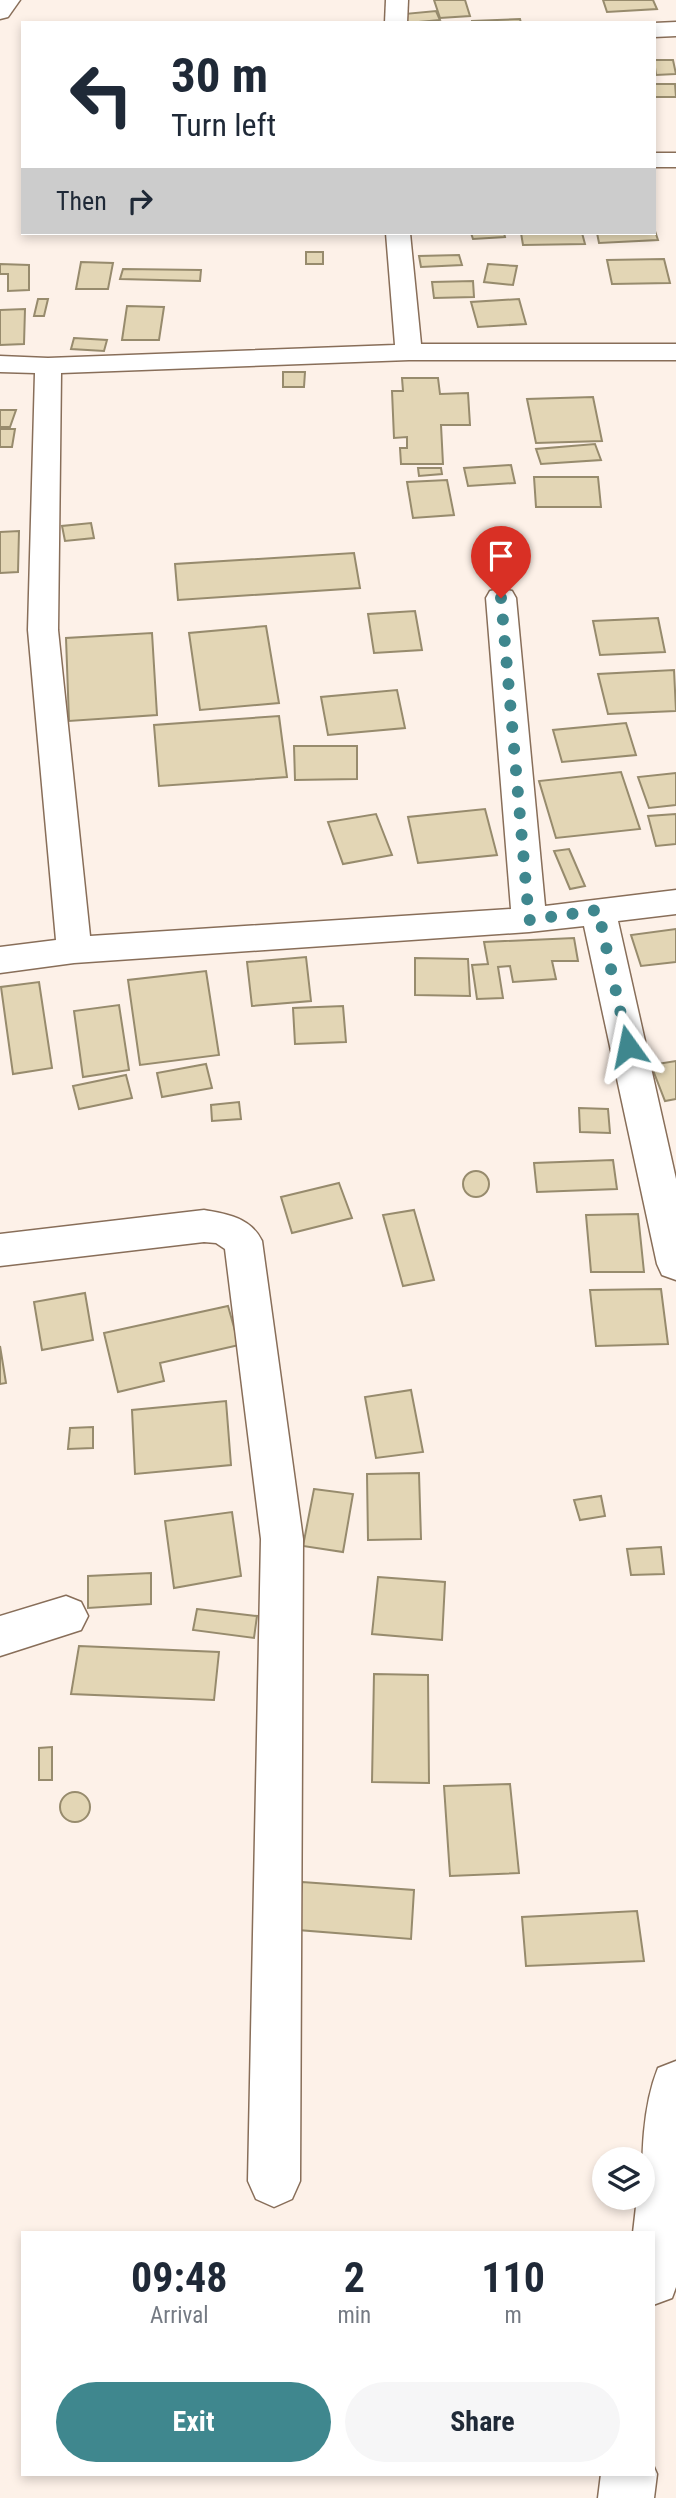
<!DOCTYPE html>
<style>
:root{--surface:#fff;--page:#f6f6f7;--text:#1f2937;--muted:#747a83;--accent:#3f878e}
body{margin:0;font-family:"Roboto Condensed",sans-serif;background:var(--page);color:var(--text);height:100vh;display:flex;flex-direction:column;font-size:26px;white-space:nowrap}
*{box-sizing:border-box;margin:0}
p{font-size:23px;color:var(--muted)}
.icon{flex:none;width:38px;height:38px;fill:none;stroke:currentColor;stroke-width:2;stroke-linecap:round;stroke-linejoin:round}
.map{position:relative;flex:1;overflow:hidden}
.drawer{position:absolute;left:21px;top:2231px;width:634px;height:245px;display:flex;flex-direction:column;background:var(--surface);border-radius:0px;box-shadow:0 4px 10px #0003}
.drawer>*{flex:none}
.guide{position:absolute;left:21px;top:21px;width:635px;height:214px;border-radius:0px;box-shadow:0 4px 10px #0003;background:#fff;color:var(--text);overflow:hidden}
.tools{position:absolute;left:592px;top:2147px;display:grid;gap:14px}
.tools a{display:grid;place-items:center;width:63px;height:63px;border-radius:50%;background:var(--surface);box-shadow:0 4px 10px #0003;font-size:35px}
.pin{position:absolute;display:grid;place-items:center;width:60px;height:60px;color:#fff;margin:-72px -30px;border-radius:50% 50% 50% 0;rotate:-45deg;box-shadow:0 0 7px #0007}
.pin .icon{rotate:45deg}
.me{position:absolute;width:77px;margin:-38px;rotate:348deg;stroke-linejoin:round;filter:drop-shadow(0 0 5px #0008)}
.turn{display:flex;align-items:center;gap:24px;height:147px;padding:0 35px;font-size:32px}
.turn .icon{width:91px;height:91px;stroke-width:2.5}
.turn b{display:block;font-size:49px;line-height:60px}
.then{display:flex;align-items:center;height:66px;padding:0 35px;background:#0003;gap:14px;font-size:26px}
.eta{display:flex;justify-content:space-evenly;align-items:center;height:119px;text-align:center}
.eta b{font-size:42px;font-weight:700;line-height:49px}
.action{display:flex;gap:14px;margin-top:auto;padding:14px 35px}
.action a{flex:1;height:80px;border-radius:42px;background:var(--accent);color:#fff;font-size:28px;font-weight:700;line-height:80px;text-align:center}
.action a+a{background:var(--page);color:var(--text)}
.map>svg:first-child{display:block}
.building{fill:#e3d6b5;stroke:#978b6d;stroke-width:2}
.lines{fill:none;stroke-linecap:round;stroke-linejoin:round}
.minor-casing{stroke:#886e59;stroke-width:3}
.minor{fill:#fff;fill-rule:evenodd}
.route{stroke:#3f878e;stroke-width:12;stroke-dasharray:0 21.6}
</style>
<div class="map">
<svg width="676" height="2498" viewBox="0 0 676 2498">
<rect width="100%" height="100%" fill="#fdf1e8"/>
<g class="building">
<polygon points="434,0 465,0 470,16 440,18"/>
<polygon points="603,0 653,0 657,9 607,12"/>
<polygon points="436,11 440,20 408,23 404,14"/>
<polygon points="520,19 521,23 471,21"/>
<polygon points="654,60 673,60 676,74 656,75"/>
<polygon points="654,84 675,84 676,97 654,97"/>
<polygon points="654,228 658,240 599,243 597,233 654,233"/>
<polygon points="471,233 504,233 505,237 473,239"/>
<polygon points="521,233 582,233 585,244 523,245"/>
<rect x="306" y="252" width="17" height="12"/>
<polygon points="459,255 462,265 421,267 419,256"/>
<polygon points="664,259 670,283 612,284 607,260"/>
<polygon points="81,262 113,263 108,289 76,289"/>
<polygon points="0,264 29,265 29,290 8,291 8,274 0,274"/>
<polygon points="488,264 517,266 513,285 484,282"/>
<polygon points="123,269 201,270 200,281 120,279"/>
<polygon points="473,281 474,297 434,298 432,282"/>
<polygon points="38,299 48,299 44,316 34,316"/>
<polygon points="519,299 526,324 478,327 471,302"/>
<polygon points="127,306 164,307 159,340 122,340"/>
<polygon points="25,309 24,344 0,345 0,310"/>
<polygon points="74,338 107,340 104,351 71,349"/>
<polygon points="283,372 305,372 304,387 283,387"/>
<polygon points="402,378 438,378 440,394 468,393 470,425 441,425 443,464 401,464 400,448 407,448 407,437 394,438 392,391 403,391"/>
<polygon points="593,397 602,441 536,443 527,399"/>
<polygon points="0,410 16,410 10,427 0,427"/>
<polygon points="0,429 15,429 12,447 0,447"/>
<polygon points="595,444 601,460 541,464 536,449"/>
<polygon points="511,465 515,483 468,486 464,468"/>
<polygon points="418,468 441,468 442,474 419,476"/>
<polygon points="534,477 598,477 601,507 536,507"/>
<polygon points="447,480 454,515 413,518 407,482"/>
<polygon points="91,523 94,538 65,541 62,526"/>
<polygon points="19,531 18,572 0,573 0,532"/>
<polygon points="354,553 360,588 178,600 175,564"/>
<polygon points="415,611 422,650 374,653 368,614"/>
<polygon points="658,618 665,652 600,655 593,621"/>
<polygon points="266,626 279,703 200,710 189,633"/>
<polygon points="152,633 157,715 69,721 66,638"/>
<polygon points="674,670 676,711 608,714 598,674"/>
<polygon points="397,690 405,728 328,735 321,697"/>
<polygon points="279,716 287,777 159,786 154,725"/>
<polygon points="626,723 636,755 562,762 553,730"/>
<polygon points="294,746 357,746 357,779 295,780"/>
<polygon points="621,772 640,829 556,838 539,781"/>
<polygon points="676,773 676,805 649,808 638,777"/>
<polygon points="485,809 497,855 418,863 408,817"/>
<polygon points="376,814 392,855 343,864 328,822"/>
<polygon points="676,814 676,844 656,846 648,816"/>
<polygon points="569,849 585,886 570,889 554,851"/>
<polygon points="676,929 676,962 641,966 631,935"/>
<polygon points="574,938 578,961 552,961 556,979 513,982 510,966 498,967 503,998 477,999 472,965 488,964 484,942"/>
<polygon points="306,957 311,1001 252,1006 247,962"/>
<polygon points="415,958 468,959 470,996 415,995"/>
<polygon points="206,971 219,1055 140,1065 128,980"/>
<polygon points="39,982 52,1068 13,1074 1,987"/>
<polygon points="119,1005 129,1070 83,1077 74,1011"/>
<polygon points="343,1006 346,1042 295,1044 293,1008"/>
<polygon points="676,1061 676,1099 665,1101 651,1065"/>
<polygon points="206,1064 212,1088 162,1097 157,1073"/>
<polygon points="126,1075 132,1098 79,1109 73,1086"/>
<polygon points="239,1102 241,1119 212,1121 211,1105"/>
<polygon points="579,1108 608,1109 610,1133 580,1132"/>
<polygon points="613,1160 617,1189 537,1192 534,1163"/>
<circle cx="476" cy="1184" r="13"/>
<polygon points="339,1183 352,1218 292,1233 281,1197"/>
<polygon points="414,1210 434,1280 403,1286 383,1215"/>
<polygon points="638,1214 644,1272 591,1272 586,1215"/>
<polygon points="661,1289 668,1344 596,1346 590,1290"/>
<polygon points="85,1293 93,1340 42,1350 34,1302"/>
<polygon points="228,1306 239,1345 160,1363 164,1381 118,1392 104,1333"/>
<polygon points="0,1346 6,1383 0,1384"/>
<polygon points="411,1390 423,1452 376,1458 365,1397"/>
<polygon points="226,1401 231,1465 135,1474 132,1410"/>
<polygon points="93,1427 93,1448 68,1449 70,1428"/>
<polygon points="419,1473 421,1539 368,1540 367,1474"/>
<polygon points="314,1489 353,1494 343,1552 303,1546"/>
<polygon points="601,1496 605,1516 580,1520 574,1500"/>
<polygon points="232,1512 241,1576 174,1588 165,1521"/>
<polygon points="661,1547 664,1574 631,1575 627,1549"/>
<polygon points="151,1573 151,1604 88,1608 88,1576"/>
<polygon points="378,1577 445,1582 442,1640 372,1634"/>
<polygon points="197,1609 257,1616 254,1638 193,1630"/>
<polygon points="79,1646 219,1652 214,1700 71,1694"/>
<polygon points="374,1674 428,1675 429,1783 372,1782"/>
<polygon points="52,1747 52,1780 39,1780 39,1748"/>
<polygon points="510,1784 519,1873 450,1876 444,1786"/>
<circle cx="75" cy="1807" r="15"/>
<polygon points="302,1882 414,1890 411,1939 298,1930"/>
<polygon points="637,1911 644,1961 526,1966 522,1917"/>
</g>
<g class="lines">
<g class="minor-casing">
<g id="minor">
<polygon points="0,0 20,0 8,17 0,19"/>
<polygon points="386,0 408,0 407,23 385,23"/>
<polygon points="676,22 676,36 654,37 654,23"/>
<rect x="654" y="153" width="22" height="14"/>
<polygon points="386,233 410,233 421,344 676,344 676,360 409,360 61,373 58,630 90,936 511,909 486,598 490,591 501,589 512,591 516,598 545,906 676,890 676,914 618,921 676,1179 676,1280 662,1275 657,1264 584,926 529,932 74,963 0,973 0,947 56,940 28,630 35,373 0,372 0,356 48,358 395,345"/>
<path d="M204,1210C228,1214 251,1218 262,1241L303,1539L300,2181L292,2199L274,2207L256,2199L248,2181L261,1539L225,1249L216,1243L204,1242L0,1266V1234Z"/>
<polygon points="66,1596 81,1602 88,1616 81,1630 0,1656 0,1616"/>
<path d="M676,2061V2287L672,2298L653,2305V2233H633L637,2198H642C642,2156 642,2108 658,2068Z"/>
<polygon points="653,2465 657,2474 654,2498 598,2498 601,2474 653,2474"/>
</g>
</g>
<use href="#minor" class="minor"/>
</g>
<g class="lines">
<polyline class="route" points="501,598 529,920 598,910 628,1046"/>
</g>
</svg>
<div class="tools">
<a><svg class="icon" aria-label="layers" viewBox="0 0 24 24"><path d="M12 4l9 5-9 5-9-5zM3 14l9 5 9-5"/></svg></a>
</div>
<div class="pin" style="left:501px;top:598px;background:#d93025"><svg class="icon" aria-label="arrive" viewBox="0 0 24 24"><path d="M6 21V4h12l-3 4 3 4H6"/></svg></div>
<svg class="me" style="left:628px;top:1046px" viewBox="-20 -20 40 40"><path d="M0-17L14 15 0 8-14 15z" fill="#3f878e" stroke="#fff" stroke-width="4"/></svg>
<div class="guide">
<div class="turn"><svg class="icon" aria-label="left" viewBox="0 0 24 24"><path d="M17 20v-9H6M10 6l-5 5 5 5"/></svg><div><b>30 m</b>Turn left</div></div>
<div class="then">Then<svg class="icon" aria-label="right" viewBox="0 0 24 24"><path d="M7 20v-9h11M14 6l5 5-5 5"/></svg></div>
</div>
<section class="drawer">
<div class="eta">
<div><b>09:48</b><p>Arrival</p></div>
<div><b>2</b><p>min</p></div>
<div><b>110</b><p>m</p></div>
</div>
<div class="action"><a>Exit</a><a>Share</a></div>
</section>
</div>
